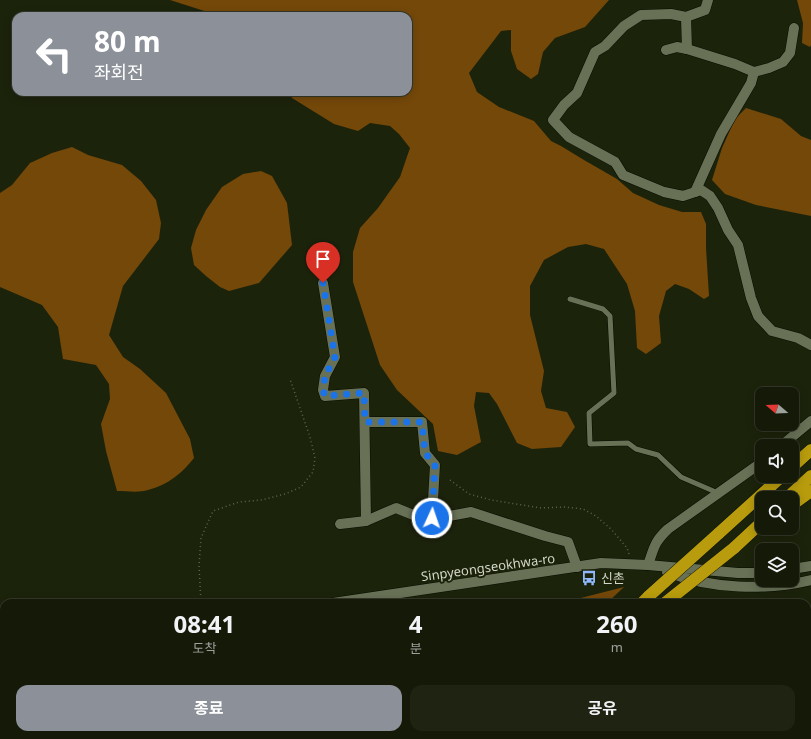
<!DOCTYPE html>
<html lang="ko">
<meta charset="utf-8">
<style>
:root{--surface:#151a08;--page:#1e2312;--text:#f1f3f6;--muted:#9da19c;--line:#343829;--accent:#8c9099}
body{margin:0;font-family:"Noto Sans","Noto Sans KR",sans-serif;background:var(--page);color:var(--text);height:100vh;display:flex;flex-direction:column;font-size:15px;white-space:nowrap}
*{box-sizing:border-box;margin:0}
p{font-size:13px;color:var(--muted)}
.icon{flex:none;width:22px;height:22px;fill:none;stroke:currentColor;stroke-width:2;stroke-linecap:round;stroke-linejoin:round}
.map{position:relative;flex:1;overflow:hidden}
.drawer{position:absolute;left:0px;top:599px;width:811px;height:140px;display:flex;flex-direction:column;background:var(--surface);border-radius:12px 12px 0 0;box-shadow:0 2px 10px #0003,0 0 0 1px var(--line)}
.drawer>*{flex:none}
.hud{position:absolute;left:12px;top:12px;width:400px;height:84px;border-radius:12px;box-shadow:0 2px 10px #0003,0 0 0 1px var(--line);background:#8c9099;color:#fff;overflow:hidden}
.needle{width:26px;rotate:289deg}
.tools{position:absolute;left:755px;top:387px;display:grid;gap:8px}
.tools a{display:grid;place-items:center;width:44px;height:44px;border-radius:8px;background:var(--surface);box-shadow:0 2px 10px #0003,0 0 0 1px var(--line);font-size:20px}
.pin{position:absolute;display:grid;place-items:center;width:34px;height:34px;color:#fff;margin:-41px -17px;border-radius:50% 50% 50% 0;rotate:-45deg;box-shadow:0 0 4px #0007}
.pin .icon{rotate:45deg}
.me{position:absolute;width:44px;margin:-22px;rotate:3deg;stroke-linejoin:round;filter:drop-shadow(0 0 3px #0008)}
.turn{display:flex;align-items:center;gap:14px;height:84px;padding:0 16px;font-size:18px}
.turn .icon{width:52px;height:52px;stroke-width:2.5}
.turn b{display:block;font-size:28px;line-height:34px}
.eta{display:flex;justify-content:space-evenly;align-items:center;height:68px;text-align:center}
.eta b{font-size:24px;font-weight:700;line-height:28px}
.cta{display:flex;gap:8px;margin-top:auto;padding:8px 16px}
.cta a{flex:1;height:46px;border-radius:12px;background:var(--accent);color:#fff;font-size:16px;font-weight:700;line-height:46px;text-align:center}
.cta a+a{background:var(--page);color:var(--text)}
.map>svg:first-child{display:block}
.forest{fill:#744809}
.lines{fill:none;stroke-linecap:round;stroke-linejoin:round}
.service-casing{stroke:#070c00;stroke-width:6}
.minor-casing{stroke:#070c00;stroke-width:11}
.tertiary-casing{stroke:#070c00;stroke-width:11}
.secondary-casing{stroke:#070c00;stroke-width:11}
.motorway-casing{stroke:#070c00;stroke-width:13}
.path{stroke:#5e644f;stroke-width:1.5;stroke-dasharray:1 3;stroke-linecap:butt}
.service{stroke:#687156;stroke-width:5}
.minor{stroke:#687156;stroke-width:10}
.tertiary{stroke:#687156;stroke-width:10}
.secondary{stroke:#687156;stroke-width:10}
.motorway{stroke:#b89c0d;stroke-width:12}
.motorway-bridge-casing{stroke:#070c00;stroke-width:13;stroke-linecap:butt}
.motorway-bridge{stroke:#b89c0d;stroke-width:12}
.route{stroke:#1a73e8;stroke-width:7;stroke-dasharray:0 12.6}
.labels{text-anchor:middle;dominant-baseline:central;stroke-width:4;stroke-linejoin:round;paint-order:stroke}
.street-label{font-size:13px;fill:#d1d6c7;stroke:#1c230b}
.poi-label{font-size:13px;fill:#d1d6c7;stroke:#1c230b;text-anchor:start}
</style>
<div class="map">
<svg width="811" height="739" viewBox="0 0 811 739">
<rect width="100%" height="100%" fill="#1c230b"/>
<g class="forest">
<polygon points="170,0 609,0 585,27 555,38 543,52 538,74 531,79 517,69 511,51 511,30 501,31 469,73 477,92 499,107 534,121 551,141 561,146 584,160 617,179 633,193 659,205 682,212 701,212 706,224 706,248 709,296 704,299 689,289 675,284 666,291 659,316 661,343 646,354 637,348 635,311 627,284 604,249 586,244 568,247 544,260 530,286 530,315 544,371 541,391 546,408 567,412 575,427 561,447 532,449 517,443 497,404 489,393 476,392 474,406 481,442 457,455 438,451 433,424 397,390 380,365 353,282 353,252 360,228 378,208 400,177 410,148 399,134 390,126 370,123 358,131 334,124 292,98 292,92 408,92 408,16 220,16"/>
<polygon points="797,0 811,0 811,45 810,47 802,43 803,23"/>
<polygon points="746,108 781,119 801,136 811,140 811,216 756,205 725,194 712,180 722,148 735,119"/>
<path d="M72,147L88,155L122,165L141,181L156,200L161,223L159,239L123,286L109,335L123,357L140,369L166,393L190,439L194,458C182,473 168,485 148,490C139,493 127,491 117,491L106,451L101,424L110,399L109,384L96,365L63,359L58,327L42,305L0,287V193L12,185L30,163L52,153Z"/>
<polygon points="261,171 272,176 287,203 292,245 259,283 229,291 220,287 206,276 194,265 191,248 196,230 206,210 222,187 243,174"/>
<polygon points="624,587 607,603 549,603 565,602"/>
<polygon points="393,735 475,735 472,739 392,739"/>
<polygon points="581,735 767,735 772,739 577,739"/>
</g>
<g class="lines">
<g class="service-casing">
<g id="service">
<polyline points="570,299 603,309 610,316 614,393 589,413 590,444 628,443 636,449 658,455 681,477 718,493"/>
<polyline points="0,669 4,667"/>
<polyline points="0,676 2,680 0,682"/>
</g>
</g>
<g class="minor-casing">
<g id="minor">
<polyline points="708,0 705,10 686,17 671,14 641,15 624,26 605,46 595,52 577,93 564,105 553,120 569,137 615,162 623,175 664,192 683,196 701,190 710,196 718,208 728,230 738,245 751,298 758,316 772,331 798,338 811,345"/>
<polyline points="686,17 687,49"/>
<polyline points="666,50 677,47 687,49 735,64 754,72 769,68 783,62 790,53 794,28"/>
<polyline points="695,192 721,134 751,83 754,72"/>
<polyline points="323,283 335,357 325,376 323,390 325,396 364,393 366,521"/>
<polyline points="365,422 422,422 425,453 435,465 432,518"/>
<polyline points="781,446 811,421"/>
<polyline points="340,524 366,521 396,508 416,516 438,518 471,512 545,536 568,542 577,567"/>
<path d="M648,565C654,548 654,542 668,529L762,462"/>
<polyline points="322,735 322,739"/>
<polyline points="362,739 362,735"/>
</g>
</g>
<g class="tertiary-casing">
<g id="tertiary">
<polyline points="58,735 60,739"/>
<polyline points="68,735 70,739"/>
</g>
</g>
<g class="secondary-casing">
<g id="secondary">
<polyline points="792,569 811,566"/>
<path d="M667,572C711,589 765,591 811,580"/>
<polyline points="333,603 601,563 648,565 738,573 762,573"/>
<polyline points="0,647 4,647"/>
<polyline points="0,657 4,659"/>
</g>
</g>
<g class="motorway-casing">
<g id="motorway">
<polyline points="792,467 811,450"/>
<polyline points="787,498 811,476"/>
<polyline points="792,505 811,491"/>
<polyline points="718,534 782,476"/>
<polyline points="734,548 762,522"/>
<polyline points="642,603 649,596"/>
<polyline points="496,739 500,735"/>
<polyline points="517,739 521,735"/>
</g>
</g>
<g class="path">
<polyline points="450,480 469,494 491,500 541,508 564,507 583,509 596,516 612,530 627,548 629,554"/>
<polyline points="201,603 199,566 201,538 213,511 239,502 262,500 285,494 301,487 313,472 315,458 310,437 290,379"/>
</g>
<use href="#service" class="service"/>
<use href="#minor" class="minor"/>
<use href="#tertiary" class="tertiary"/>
<use href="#secondary" class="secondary"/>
<use href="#motorway" class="motorway"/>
<g class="motorway-bridge-casing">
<g id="motorway-bridge">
<polyline points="649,596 718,534"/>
<polyline points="665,603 734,548"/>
</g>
</g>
<use href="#motorway-bridge" class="motorway-bridge"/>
</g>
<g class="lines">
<polyline class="route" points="323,283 335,357 325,376 323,390 325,396 364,393 365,422 422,422 425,453 435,465 432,518"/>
</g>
<defs>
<g id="bus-bare" transform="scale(1.2)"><path d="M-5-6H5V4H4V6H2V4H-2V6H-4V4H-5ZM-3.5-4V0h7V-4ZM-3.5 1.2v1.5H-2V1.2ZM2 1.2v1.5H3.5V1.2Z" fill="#8eb9fc" stroke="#1c230b" stroke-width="2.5" paint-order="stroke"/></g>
</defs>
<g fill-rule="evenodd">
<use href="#bus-bare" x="589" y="578"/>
</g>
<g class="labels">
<g class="street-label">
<text transform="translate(488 567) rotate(-8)">Sinpyeongseokhwa-ro</text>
</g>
<g class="poi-label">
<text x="601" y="578">신촌</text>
</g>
</g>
</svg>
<div class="tools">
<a><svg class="needle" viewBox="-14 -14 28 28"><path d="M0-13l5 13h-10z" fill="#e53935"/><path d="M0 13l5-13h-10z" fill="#9da19c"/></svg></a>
<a><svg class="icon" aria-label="sound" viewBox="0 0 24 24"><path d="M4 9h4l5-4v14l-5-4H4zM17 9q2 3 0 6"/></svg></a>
<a><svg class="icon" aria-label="search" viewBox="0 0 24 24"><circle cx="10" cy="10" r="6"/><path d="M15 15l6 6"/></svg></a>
<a><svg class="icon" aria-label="layers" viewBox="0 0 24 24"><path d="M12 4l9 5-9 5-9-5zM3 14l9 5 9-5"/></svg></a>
</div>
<div class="pin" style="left:323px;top:283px;background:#d93025"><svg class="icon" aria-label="arrive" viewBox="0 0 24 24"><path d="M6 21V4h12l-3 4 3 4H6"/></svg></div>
<svg class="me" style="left:432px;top:518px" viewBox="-20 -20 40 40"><circle r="17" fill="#1a73e8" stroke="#fff" stroke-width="3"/><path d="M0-11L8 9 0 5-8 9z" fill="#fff"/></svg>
<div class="hud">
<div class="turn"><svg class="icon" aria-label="left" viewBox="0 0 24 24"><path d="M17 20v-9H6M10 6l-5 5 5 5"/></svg><div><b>80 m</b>좌회전</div></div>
</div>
<section class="drawer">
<div class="eta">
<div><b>08:41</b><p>도착</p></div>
<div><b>4</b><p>분</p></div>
<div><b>260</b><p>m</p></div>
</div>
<div class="cta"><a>종료</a><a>공유</a></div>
</section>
</div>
